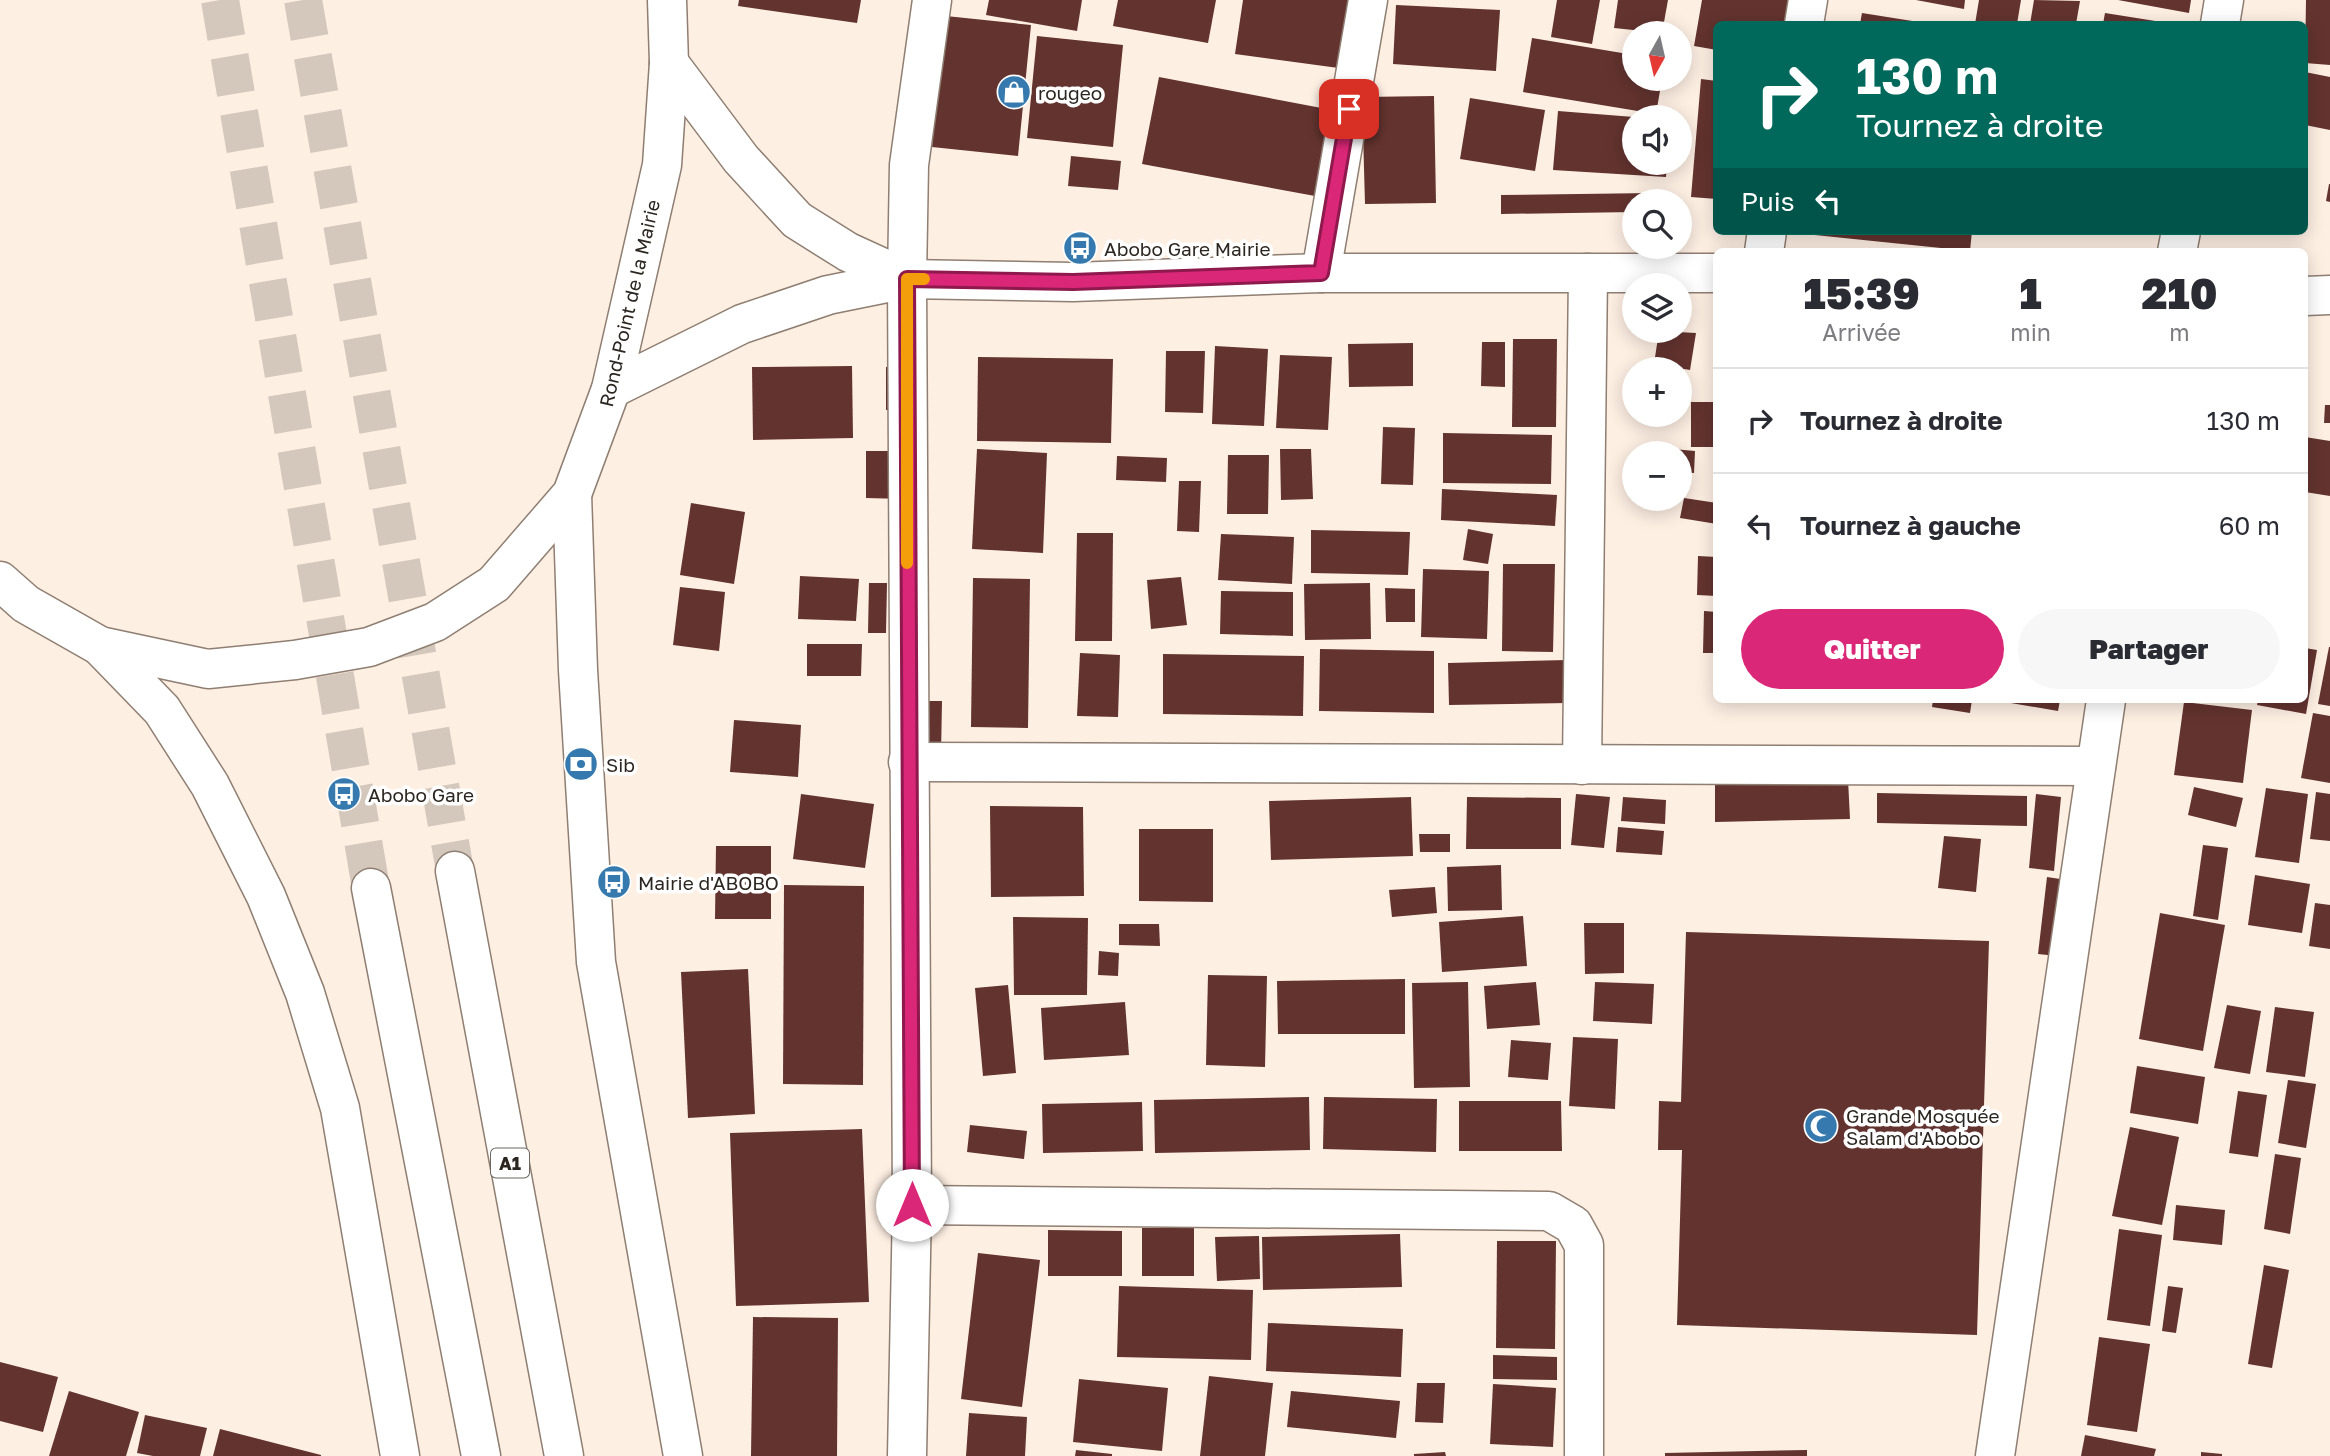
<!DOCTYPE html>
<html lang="fr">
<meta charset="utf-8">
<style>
:root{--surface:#fff;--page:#f7f7f7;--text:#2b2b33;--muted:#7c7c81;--line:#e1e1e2;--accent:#db2777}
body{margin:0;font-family:"Golos Text",sans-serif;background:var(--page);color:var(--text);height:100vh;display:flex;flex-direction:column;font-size:26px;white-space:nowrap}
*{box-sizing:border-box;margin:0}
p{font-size:23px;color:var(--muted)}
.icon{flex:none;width:38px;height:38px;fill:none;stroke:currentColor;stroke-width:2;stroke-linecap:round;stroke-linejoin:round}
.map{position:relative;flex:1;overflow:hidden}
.panel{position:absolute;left:1713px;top:248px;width:595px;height:455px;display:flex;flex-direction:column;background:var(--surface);border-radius:10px;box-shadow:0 4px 18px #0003}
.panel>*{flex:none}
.guide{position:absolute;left:1713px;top:21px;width:595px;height:214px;border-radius:10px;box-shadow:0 4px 18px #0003;background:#00695c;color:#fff;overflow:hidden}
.needle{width:46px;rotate:188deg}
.buttons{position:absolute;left:1622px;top:21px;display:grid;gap:14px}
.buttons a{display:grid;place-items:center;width:70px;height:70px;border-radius:50%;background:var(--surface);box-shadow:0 4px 18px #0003;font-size:35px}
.pin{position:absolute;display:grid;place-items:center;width:60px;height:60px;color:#fff;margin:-30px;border-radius:14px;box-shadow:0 4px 10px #0006}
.me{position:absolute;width:77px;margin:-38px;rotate:0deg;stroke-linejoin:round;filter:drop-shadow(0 0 5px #0008)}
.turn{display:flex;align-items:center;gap:24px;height:147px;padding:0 28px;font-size:32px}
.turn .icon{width:91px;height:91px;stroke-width:2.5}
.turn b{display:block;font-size:49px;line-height:60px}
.then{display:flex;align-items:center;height:66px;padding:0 28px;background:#0003;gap:14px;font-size:26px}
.eta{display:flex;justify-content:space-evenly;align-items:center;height:119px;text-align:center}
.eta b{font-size:42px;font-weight:800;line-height:49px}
.action{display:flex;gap:14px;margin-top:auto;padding:14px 28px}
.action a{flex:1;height:80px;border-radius:42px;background:var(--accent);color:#fff;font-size:28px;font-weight:800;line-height:80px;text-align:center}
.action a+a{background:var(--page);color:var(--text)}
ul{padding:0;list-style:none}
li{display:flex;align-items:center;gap:21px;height:105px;padding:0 28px;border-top:2px solid var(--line)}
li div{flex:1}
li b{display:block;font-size:26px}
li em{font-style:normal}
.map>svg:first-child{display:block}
.building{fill:#63332f}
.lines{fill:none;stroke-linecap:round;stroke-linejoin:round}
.major-tunnel{stroke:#d4c7bc;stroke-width:38;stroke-dasharray:38 19;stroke-linecap:butt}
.minor-casing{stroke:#8f7e72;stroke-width:41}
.major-casing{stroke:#8f7e72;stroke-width:41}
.minor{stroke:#fff;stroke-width:38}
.major{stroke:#fff;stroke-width:38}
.route-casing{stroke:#8e194d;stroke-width:18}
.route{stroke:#db2777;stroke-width:12}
.slow{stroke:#f59e0b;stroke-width:12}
.labels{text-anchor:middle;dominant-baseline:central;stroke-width:7;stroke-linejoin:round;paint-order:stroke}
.shield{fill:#fff;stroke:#6b6763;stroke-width:2}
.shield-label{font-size:18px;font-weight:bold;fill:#2c2620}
.poi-label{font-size:19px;fill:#2c2620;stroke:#fff;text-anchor:start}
.street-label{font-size:19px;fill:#2c2620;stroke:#fff}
</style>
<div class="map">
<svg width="2330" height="1456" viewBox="0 0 2330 1456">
<rect width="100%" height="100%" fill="#feefe3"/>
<g class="building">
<polygon points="739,0 861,0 857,23 738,6"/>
<polygon points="989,0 1082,0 1077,31 986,15"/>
<polygon points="1118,0 1216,0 1208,43 1113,26"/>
<polygon points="1243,0 1356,0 1346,69 1235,54"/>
<polygon points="1557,0 1600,0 1592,44 1551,37"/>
<polygon points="1618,0 1668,0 1662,33 1614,28"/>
<polygon points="1702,0 1794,0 1790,24 1717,24 1717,50 1694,46"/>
<polygon points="1916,0 1965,0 1964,9"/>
<polygon points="1979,0 2021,0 2017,24 1975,24"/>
<polygon points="2034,0 2080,1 2076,24 2030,24"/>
<polygon points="2118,0 2191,0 2189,13"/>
<polygon points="2306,0 2330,0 2330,65 2305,63"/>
<polygon points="1396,5 1500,10 1496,71 1393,64"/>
<polygon points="1862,13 1925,23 1925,24 1860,24"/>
<polygon points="2105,13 2168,23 2168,24 2103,24"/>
<polygon points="946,16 1031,25 1018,156 932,147"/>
<polygon points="1037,36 1123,45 1113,147 1027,138"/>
<polygon points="1532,38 1634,55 1634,79 1662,79 1656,114 1523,92"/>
<polygon points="2305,72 2330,77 2330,130 2305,125"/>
<polygon points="1159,77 1332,110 1315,196 1142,164"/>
<polygon points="1701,79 1717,81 1717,199 1691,197"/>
<polygon points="1434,96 1436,203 1365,204 1362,97"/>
<polygon points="1470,98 1545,110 1535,171 1460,159"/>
<polygon points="1558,111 1634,117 1634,163 1667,163 1666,177 1553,170"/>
<polygon points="1071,156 1121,161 1118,190 1068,186"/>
<polygon points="2329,184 2330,184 2330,202 2326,201"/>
<polygon points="1653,193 1654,201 1634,201 1634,212 1501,214 1501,195"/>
<polygon points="1806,231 1972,231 1970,251 1805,234"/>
<polygon points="1659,331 1696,333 1690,370 1654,364"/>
<polygon points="1513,339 1557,339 1556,427 1512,427"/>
<polygon points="1482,342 1505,342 1505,387 1481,386"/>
<polygon points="1413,343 1413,386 1349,387 1348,344"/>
<polygon points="1215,346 1268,349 1264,426 1212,424"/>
<polygon points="1166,351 1205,351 1203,413 1165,412"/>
<polygon points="1280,355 1332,357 1328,430 1276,428"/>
<polygon points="978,357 1113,359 1111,443 977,441"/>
<polygon points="852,366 853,438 753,440 752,367"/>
<polygon points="901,366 900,410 886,410 886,367"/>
<rect x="1691" y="402" width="26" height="45"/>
<polygon points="2325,405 2330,405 2330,423 2324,423"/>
<polygon points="1383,427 1415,428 1413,485 1381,484"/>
<polygon points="1443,433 1552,435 1551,484 1443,483"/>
<polygon points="2305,437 2330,441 2330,496 2305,492"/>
<polygon points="977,449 1047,453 1043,553 972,549"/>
<polygon points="1280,449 1311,449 1313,499 1281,500"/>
<polygon points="1673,449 1695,451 1694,473 1680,472 1680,453 1672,453"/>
<polygon points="866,451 904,451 903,499 866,498"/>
<polygon points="1228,455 1269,455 1268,514 1227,514"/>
<polygon points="1117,456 1167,458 1166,482 1116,480"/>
<polygon points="1179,481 1201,481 1199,532 1177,531"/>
<polygon points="1442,489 1557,495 1555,526 1441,520"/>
<polygon points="1684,498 1717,503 1717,524 1680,518"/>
<polygon points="691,503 745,512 734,584 680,575"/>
<polygon points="1468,529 1493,534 1488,564 1463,560"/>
<polygon points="1311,530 1410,532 1408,575 1311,573"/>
<polygon points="1077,533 1113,533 1112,641 1075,641"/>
<polygon points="1221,534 1294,537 1292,584 1218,580"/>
<polygon points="1698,556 1717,557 1717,596 1697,595"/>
<polygon points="1503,564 1555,564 1553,652 1502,651"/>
<polygon points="1423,569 1489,571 1487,639 1421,637"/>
<polygon points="800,576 859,579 856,621 798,619"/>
<polygon points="1181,577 1187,625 1151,629 1147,580"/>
<polygon points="973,578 1030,579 1028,728 971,727"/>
<polygon points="869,583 887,583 886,633 868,633"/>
<polygon points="1370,583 1371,639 1305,640 1304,584"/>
<polygon points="680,587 725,592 719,651 673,645"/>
<polygon points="1385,588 1415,589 1415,622 1386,622"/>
<polygon points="1221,591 1293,592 1293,636 1220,634"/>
<polygon points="1704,611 1717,612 1717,653 1703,653"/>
<polygon points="807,644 862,644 861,676 807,676"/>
<polygon points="2329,647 2330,647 2330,706 2318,704"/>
<polygon points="2305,648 2317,650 2306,714 2257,705 2258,700 2305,700"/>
<polygon points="1320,649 1434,651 1434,713 1319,711"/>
<polygon points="1080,653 1120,655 1118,717 1077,716"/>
<polygon points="1163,654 1304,656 1303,716 1163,714"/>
<polygon points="1567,660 1568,703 1449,705 1448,663"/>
<polygon points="1933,700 1972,700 1970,713 1932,707"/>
<polygon points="2006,700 2060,700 2058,711 2005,702"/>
<polygon points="916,701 942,701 941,755 915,754"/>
<polygon points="2184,702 2252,710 2243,783 2174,775"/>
<polygon points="2313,713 2330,716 2330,783 2301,778"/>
<polygon points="734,720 801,725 798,777 730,772"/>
<polygon points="1848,779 1850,819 1715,822 1715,782"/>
<polygon points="2194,787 2243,798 2236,827 2188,815"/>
<polygon points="2266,788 2308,794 2299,863 2255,857"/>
<polygon points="2316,792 2330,794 2330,841 2310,839"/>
<polygon points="1877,793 2027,796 2027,826 1877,823"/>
<polygon points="801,794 874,804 865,868 793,859"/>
<polygon points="1576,794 1610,797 1604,848 1571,845"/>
<polygon points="2036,794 2061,797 2054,871 2029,868"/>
<polygon points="1411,797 1413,856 1271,860 1269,801"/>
<polygon points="1467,797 1561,798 1561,849 1466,849"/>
<polygon points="1623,797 1666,800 1665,824 1621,821"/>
<polygon points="990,806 1083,807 1084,896 991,897"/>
<polygon points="1618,827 1664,831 1662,855 1616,852"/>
<polygon points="1139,829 1213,829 1213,902 1139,901"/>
<polygon points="1419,834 1450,834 1450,852 1420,852"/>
<polygon points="1944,836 1981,839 1976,892 1938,888"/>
<polygon points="2203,845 2228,848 2218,920 2193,916"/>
<polygon points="716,846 771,846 771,919 715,919"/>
<polygon points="1501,865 1502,910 1448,911 1447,867"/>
<polygon points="2255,875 2310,884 2302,933 2248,925"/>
<polygon points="2047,877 2067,880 2057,956 2038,954"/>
<polygon points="784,885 864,886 863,1085 783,1084"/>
<polygon points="1435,887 1437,913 1392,917 1389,890"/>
<polygon points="2315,903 2330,905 2330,949 2309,946"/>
<polygon points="2160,913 2225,925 2203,1051 2139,1039"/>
<polygon points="1523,916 1527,966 1442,972 1439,922"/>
<polygon points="1013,917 1088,918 1087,995 1014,995"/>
<polygon points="1584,923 1624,923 1624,973 1585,974"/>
<polygon points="1119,924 1159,924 1160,946 1119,945"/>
<polygon points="1686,932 1989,941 1977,1335 1677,1325 1682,1150 1658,1150 1659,1101 1681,1102"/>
<polygon points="1099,951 1119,953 1118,976 1098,975"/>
<polygon points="748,969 755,1114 688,1118 681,972"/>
<polygon points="1208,975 1267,976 1265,1067 1206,1065"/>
<polygon points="1405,979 1405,1034 1278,1034 1277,981"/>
<polygon points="1468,982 1470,1087 1414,1088 1412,983"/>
<polygon points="1536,982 1540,1025 1487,1029 1484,986"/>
<polygon points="1595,982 1654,984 1652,1024 1593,1021"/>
<polygon points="1008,985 1016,1073 983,1076 975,988"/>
<polygon points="1125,1002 1129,1055 1044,1060 1041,1008"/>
<polygon points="2227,1005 2261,1011 2250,1074 2214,1068"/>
<polygon points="2275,1007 2314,1012 2305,1077 2266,1072"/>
<polygon points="1573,1037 1618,1039 1615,1109 1569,1106"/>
<polygon points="1511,1040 1551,1043 1548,1080 1508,1077"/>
<polygon points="2137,1066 2205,1077 2198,1124 2130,1113"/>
<polygon points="2288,1080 2316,1084 2306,1148 2278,1143"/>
<polygon points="2238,1091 2267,1095 2258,1157 2229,1153"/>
<polygon points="1309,1097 1310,1150 1155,1153 1154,1100"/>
<polygon points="1324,1097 1437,1099 1436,1152 1323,1149"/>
<polygon points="1459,1101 1561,1101 1562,1151 1459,1151"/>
<polygon points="1142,1102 1143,1151 1043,1153 1042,1104"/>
<polygon points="970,1125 1027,1131 1024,1159 967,1152"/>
<polygon points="2130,1127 2179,1137 2162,1225 2112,1216"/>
<polygon points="862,1129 869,1302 736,1306 730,1133"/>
<polygon points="2275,1154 2301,1158 2290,1234 2264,1229"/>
<polygon points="2176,1205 2225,1210 2222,1245 2173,1240"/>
<rect x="1142" y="1228" width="52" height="48"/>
<polygon points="2119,1229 2162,1235 2150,1326 2107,1320"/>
<polygon points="1048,1230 1122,1231 1122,1276 1048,1276"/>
<polygon points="1400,1234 1402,1287 1263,1290 1262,1237"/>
<polygon points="1259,1236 1260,1279 1217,1281 1215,1237"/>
<polygon points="1497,1241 1556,1241 1555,1349 1496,1348"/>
<polygon points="978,1253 1040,1260 1022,1407 961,1399"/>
<polygon points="2264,1265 2289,1270 2272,1368 2248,1364"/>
<polygon points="1119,1286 1253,1290 1251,1360 1117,1357"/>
<polygon points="2168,1286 2183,1288 2176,1333 2162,1331"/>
<polygon points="753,1317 838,1318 837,1456 751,1456"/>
<polygon points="1268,1323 1403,1329 1401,1377 1266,1371"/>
<polygon points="2099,1337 2150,1344 2137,1432 2087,1425"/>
<polygon points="1493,1355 1557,1357 1557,1380 1493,1379"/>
<polygon points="0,1362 58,1377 43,1432 0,1421"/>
<polygon points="1209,1376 1273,1383 1265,1456 1200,1456"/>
<polygon points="1079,1379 1168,1388 1162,1451 1073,1442"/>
<polygon points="1417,1383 1445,1383 1443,1423 1415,1422"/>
<polygon points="1493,1384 1556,1388 1553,1447 1490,1444"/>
<polygon points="69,1391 139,1412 126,1456 49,1456"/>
<polygon points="1291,1391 1400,1401 1396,1438 1287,1427"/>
<polygon points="969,1413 1027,1417 1025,1456 966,1456"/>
<polygon points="145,1415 207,1428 200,1456 153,1456 137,1453"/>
<polygon points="220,1429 321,1455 321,1456 213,1456"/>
<polygon points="2085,1435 2156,1449 2154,1456 2081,1456"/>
<polygon points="1076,1450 1112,1454 1112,1456 1075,1456"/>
<polygon points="1807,1450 1807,1456 1665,1456 1665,1453"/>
<polygon points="1445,1452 1446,1456 1414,1456 1414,1454"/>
<polygon points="2201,1452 2222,1454 2222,1456 2201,1456"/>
</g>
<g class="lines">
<g class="major-tunnel">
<polyline points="220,0 371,888"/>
<polyline points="303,0 455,871"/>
</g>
<g class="minor-casing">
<g id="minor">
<polyline points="1804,24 1808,0"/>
<polyline points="2220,24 2224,0"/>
<polyline points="669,63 741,159 797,220 848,252 907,279"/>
<polyline points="1764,252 1767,231"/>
<polyline points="2177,252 2181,231"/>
<polyline points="1321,273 1368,0"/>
<polyline points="2305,296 2330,295"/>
<polyline points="611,389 742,324 828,295 907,279 1073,282 1321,273 1717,273"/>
<polyline points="908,762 2096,766"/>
<polyline points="1582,765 1588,273"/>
<polyline points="912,1205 1549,1211 1573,1225 1584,1245 1584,1456"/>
<polyline points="907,1456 912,1205 907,279 909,165 932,0"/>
<polyline points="1995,1456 2106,700"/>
</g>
</g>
<g class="major-casing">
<g id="major">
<polyline points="572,494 578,670 596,962 683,1456"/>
<polyline points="0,581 26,604 100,646 208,669 295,660 369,647 435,622 494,584 572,494 611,389 662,165 669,63 667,0"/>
<polyline points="100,646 162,710 210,785 266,896 305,993 340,1108 400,1456"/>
<polyline points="455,871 564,1456"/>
<polyline points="371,888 481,1456"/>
</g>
</g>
<use href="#minor" class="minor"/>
<use href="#major" class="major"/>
</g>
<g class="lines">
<g class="route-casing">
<polyline id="route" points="912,1205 907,279 1073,282 1321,273 1349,109"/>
</g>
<use href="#route" class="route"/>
<polyline class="slow" points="907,563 907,279 924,279"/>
</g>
<defs>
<g id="shop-disc" transform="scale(1.75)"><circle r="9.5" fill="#3579af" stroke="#fff"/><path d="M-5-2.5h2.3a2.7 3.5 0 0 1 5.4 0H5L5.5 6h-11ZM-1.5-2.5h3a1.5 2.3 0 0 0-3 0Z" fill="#fff"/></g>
<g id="bus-disc" transform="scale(1.75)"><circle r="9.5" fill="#3579af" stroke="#fff"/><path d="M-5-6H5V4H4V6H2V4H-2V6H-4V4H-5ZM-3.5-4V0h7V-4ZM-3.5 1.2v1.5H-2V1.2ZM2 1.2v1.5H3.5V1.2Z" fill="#fff"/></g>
<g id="bank-disc" transform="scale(1.75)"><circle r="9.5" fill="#3579af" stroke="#fff"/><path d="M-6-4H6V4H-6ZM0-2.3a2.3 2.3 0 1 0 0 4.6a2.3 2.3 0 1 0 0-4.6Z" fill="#fff"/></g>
<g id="mosque-disc" transform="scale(1.75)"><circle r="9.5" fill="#3579af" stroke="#fff"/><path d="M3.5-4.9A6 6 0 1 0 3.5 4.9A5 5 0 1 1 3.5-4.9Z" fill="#fff"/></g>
</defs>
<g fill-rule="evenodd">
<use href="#shop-disc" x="1014" y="92"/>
<use href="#bus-disc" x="1080" y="248"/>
<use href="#bank-disc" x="581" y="764"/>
<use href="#bus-disc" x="344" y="794"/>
<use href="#bus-disc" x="614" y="882"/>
<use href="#mosque-disc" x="1821" y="1126"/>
</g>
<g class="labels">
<rect class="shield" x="491" y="1148.5" width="38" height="29" rx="5"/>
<g class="shield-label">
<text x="510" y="1163">A1</text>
</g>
<g class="poi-label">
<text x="1038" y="92">rougeo</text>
<text x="1104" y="248">Abobo Gare Mairie</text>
<text x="606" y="764">Sib</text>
<text x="368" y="794">Abobo Gare</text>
<text x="638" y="882">Mairie d'ABOBO</text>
<text x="1846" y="1115">Grande Mosquée<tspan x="1846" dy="22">Salam d'Abobo</tspan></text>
</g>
<g class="street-label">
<text transform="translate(629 303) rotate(-77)">Rond-Point de la Mairie</text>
</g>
</g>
</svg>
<div class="buttons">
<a><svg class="needle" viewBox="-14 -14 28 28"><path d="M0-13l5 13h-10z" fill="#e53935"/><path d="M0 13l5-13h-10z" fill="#7c7c81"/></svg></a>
<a><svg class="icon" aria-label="sound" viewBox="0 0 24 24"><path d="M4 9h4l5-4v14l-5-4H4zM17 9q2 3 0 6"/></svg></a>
<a><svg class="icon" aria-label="search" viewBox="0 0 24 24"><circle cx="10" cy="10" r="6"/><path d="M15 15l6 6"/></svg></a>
<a><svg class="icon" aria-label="layers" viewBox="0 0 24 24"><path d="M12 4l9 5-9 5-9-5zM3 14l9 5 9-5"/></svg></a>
<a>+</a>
<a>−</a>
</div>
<div class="pin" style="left:1349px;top:109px;background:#d93025"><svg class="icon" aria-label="arrive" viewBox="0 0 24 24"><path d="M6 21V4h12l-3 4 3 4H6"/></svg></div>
<svg class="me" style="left:912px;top:1205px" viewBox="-20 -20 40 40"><circle r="19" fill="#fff"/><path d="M0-13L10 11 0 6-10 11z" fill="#db2777"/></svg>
<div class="guide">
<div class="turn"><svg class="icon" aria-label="right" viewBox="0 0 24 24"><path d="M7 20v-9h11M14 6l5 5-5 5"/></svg><div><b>130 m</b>Tournez à droite</div></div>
<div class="then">Puis<svg class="icon" aria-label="left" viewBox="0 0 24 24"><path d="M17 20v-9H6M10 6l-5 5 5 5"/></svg></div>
</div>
<section class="panel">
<div class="eta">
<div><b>15:39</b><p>Arrivée</p></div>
<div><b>1</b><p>min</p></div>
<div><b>210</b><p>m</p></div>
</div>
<ul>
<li><svg class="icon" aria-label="right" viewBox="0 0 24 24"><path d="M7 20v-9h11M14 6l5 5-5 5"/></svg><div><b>Tournez à droite</b></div><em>130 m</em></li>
<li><svg class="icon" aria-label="left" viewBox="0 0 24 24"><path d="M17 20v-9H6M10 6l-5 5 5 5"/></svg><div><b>Tournez à gauche</b></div><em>60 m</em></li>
</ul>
<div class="action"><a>Quitter</a><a>Partager</a></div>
</section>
</div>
